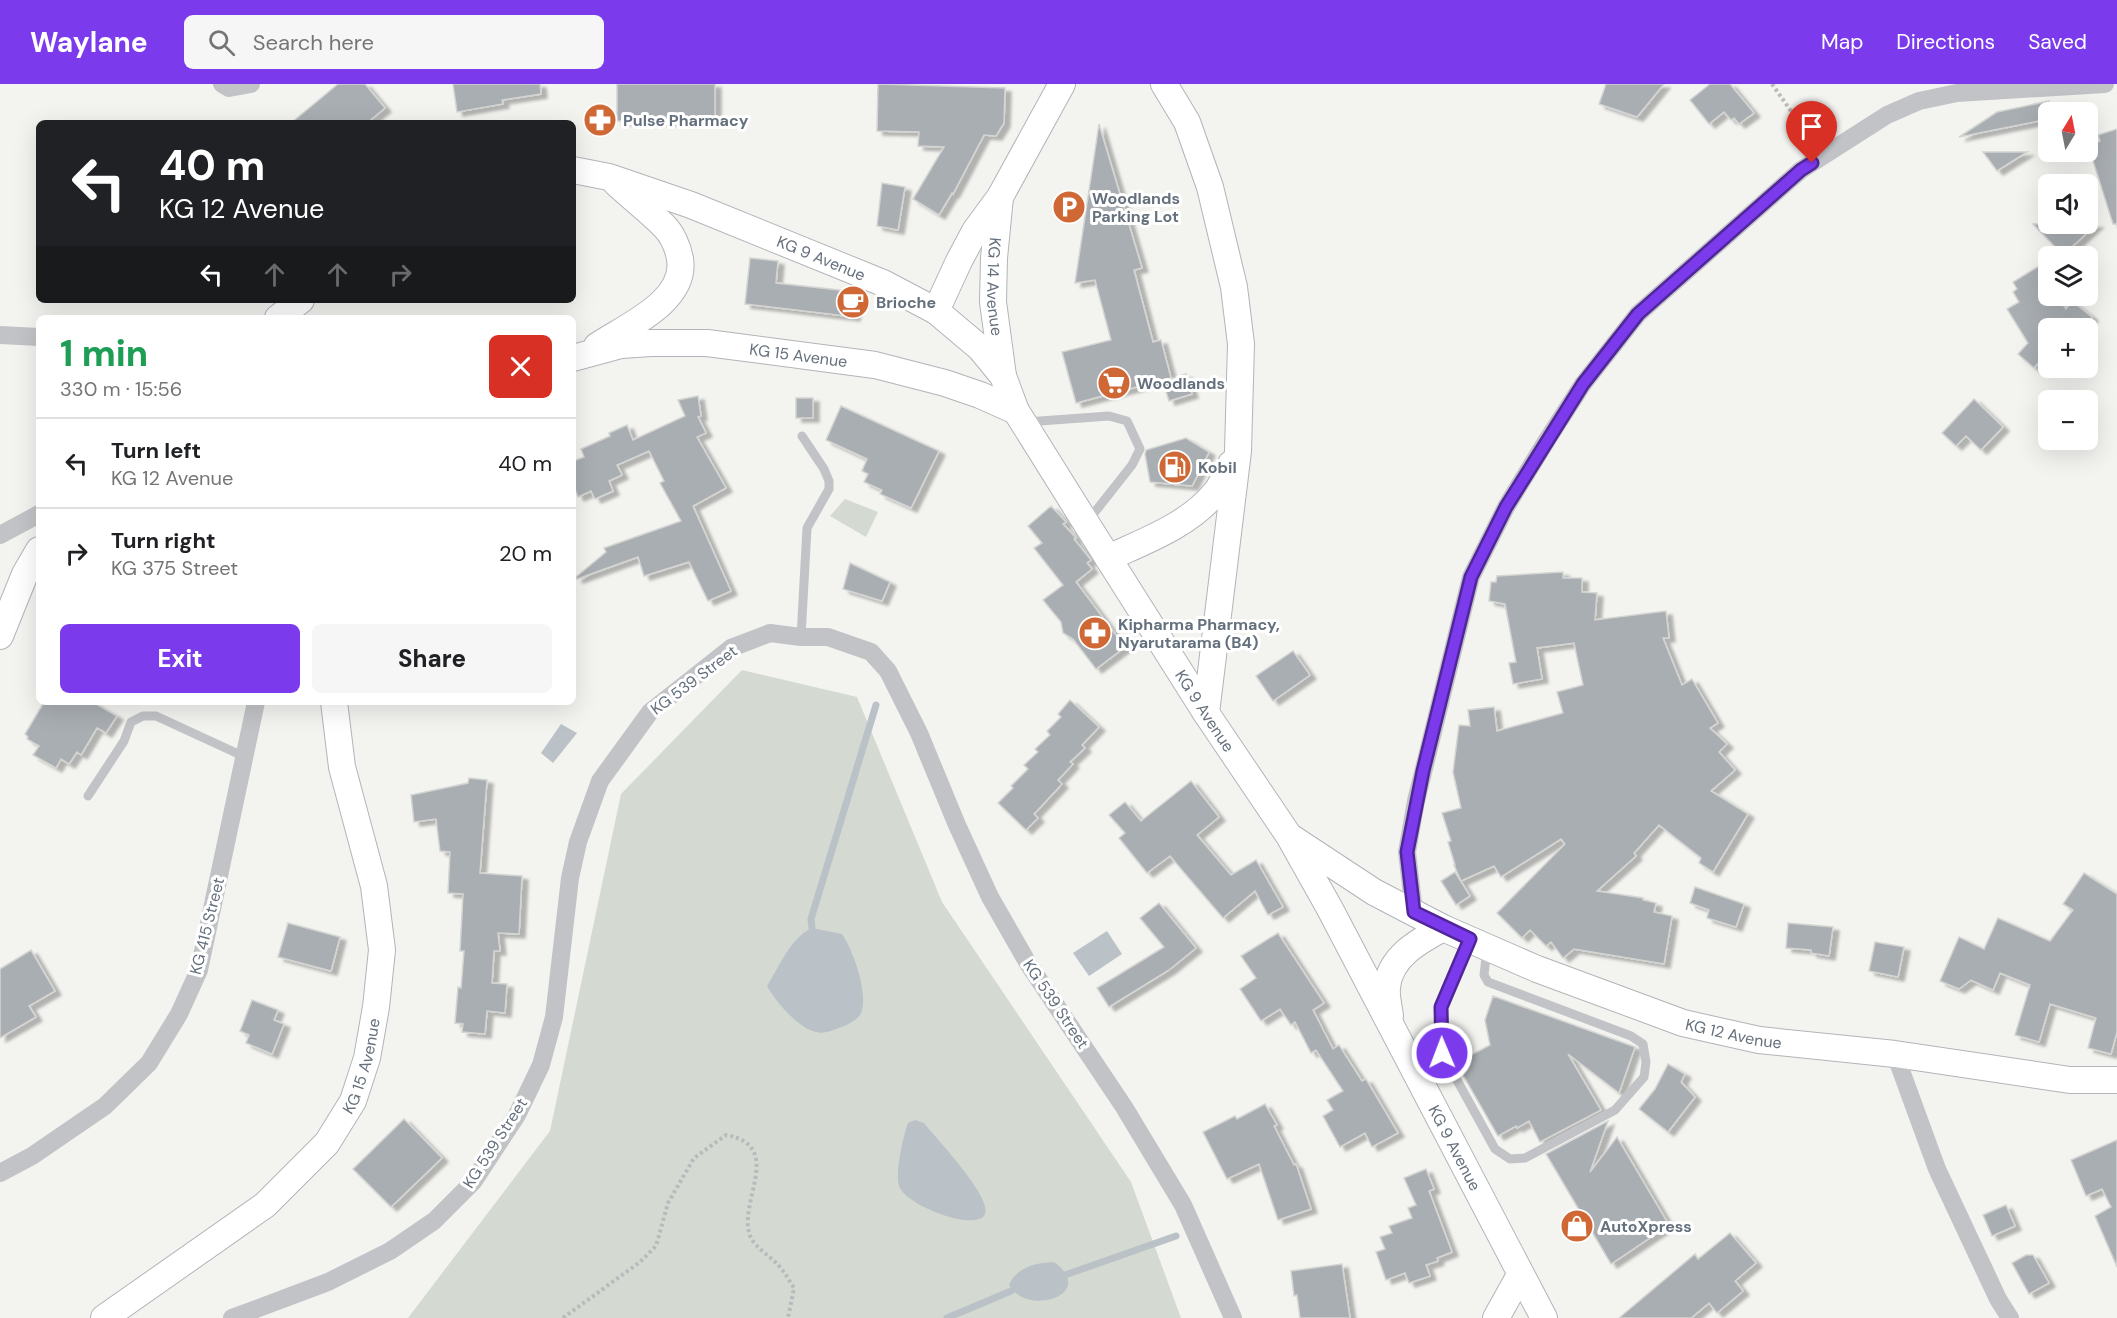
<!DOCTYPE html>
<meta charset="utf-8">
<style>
:root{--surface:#fff;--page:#f6f6f6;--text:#202124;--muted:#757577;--line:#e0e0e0;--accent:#7c3aed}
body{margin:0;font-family:"DM Sans",sans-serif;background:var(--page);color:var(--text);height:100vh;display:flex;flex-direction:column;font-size:22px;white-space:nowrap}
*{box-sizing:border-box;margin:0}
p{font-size:20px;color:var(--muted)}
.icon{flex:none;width:33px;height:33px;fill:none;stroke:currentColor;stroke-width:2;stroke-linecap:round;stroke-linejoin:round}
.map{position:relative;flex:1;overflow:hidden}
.details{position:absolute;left:36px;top:231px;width:540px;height:390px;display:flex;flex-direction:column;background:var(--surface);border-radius:9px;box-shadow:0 6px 24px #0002}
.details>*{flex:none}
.guide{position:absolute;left:36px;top:36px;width:540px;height:183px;border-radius:9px;box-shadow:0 6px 24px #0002;background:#202124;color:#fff;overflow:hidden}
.needle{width:39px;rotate:10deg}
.tools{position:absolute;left:2038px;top:18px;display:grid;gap:12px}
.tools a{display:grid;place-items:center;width:60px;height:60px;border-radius:9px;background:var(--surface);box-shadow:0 6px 24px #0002;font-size:30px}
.pin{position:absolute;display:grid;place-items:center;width:51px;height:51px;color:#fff;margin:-62px -26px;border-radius:50% 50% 50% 0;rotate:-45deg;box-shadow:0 0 6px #0007}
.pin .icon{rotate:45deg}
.me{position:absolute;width:66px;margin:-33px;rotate:359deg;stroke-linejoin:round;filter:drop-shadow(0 0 4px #0008)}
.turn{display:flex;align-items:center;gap:21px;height:126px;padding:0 24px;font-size:27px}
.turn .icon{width:78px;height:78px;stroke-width:2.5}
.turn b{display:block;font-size:42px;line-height:51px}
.lanes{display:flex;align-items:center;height:57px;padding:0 24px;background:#0003;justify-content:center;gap:30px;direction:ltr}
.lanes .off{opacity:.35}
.round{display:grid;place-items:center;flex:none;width:63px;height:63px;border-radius:9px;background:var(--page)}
.headline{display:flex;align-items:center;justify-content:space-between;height:102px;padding:0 24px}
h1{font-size:36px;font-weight:800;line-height:45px;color:#1e9e55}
.cta{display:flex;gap:12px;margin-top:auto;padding:12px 24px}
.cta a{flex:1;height:69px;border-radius:9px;background:var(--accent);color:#fff;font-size:24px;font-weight:800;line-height:69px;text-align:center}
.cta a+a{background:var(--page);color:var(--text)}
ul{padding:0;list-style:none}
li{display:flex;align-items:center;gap:18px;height:90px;padding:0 24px;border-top:2px solid var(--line)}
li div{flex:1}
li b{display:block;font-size:22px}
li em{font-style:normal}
header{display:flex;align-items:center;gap:36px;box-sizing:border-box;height:84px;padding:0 30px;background:var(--accent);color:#fff}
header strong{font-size:28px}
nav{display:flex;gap:33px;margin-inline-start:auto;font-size:21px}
.search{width:420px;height:54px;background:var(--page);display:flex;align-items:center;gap:15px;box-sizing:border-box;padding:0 21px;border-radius:9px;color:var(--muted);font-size:22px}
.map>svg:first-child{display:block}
.green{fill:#d4dad1}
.water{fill:#bbc2c7}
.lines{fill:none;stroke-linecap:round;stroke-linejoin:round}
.stream{stroke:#bbc2c7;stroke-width:7}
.building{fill:#a9aeb3;stroke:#d4d4d2;stroke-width:1.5;filter:url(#shadow)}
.secondary-casing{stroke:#b1b5b9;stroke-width:28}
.path{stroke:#b8babc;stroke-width:4;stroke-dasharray:3 3;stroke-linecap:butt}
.lane{stroke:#c1c3c6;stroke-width:9}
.street{stroke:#c1c3c6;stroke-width:18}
.secondary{stroke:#fff;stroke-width:26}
.route-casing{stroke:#51269a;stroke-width:15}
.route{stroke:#7c3aed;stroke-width:10}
.labels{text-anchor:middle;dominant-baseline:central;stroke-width:6;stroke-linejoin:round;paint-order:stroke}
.poi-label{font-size:16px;font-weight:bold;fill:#65707d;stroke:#fff;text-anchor:start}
.street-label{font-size:16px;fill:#65707d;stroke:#fff}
</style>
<header>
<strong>Waylane</strong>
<div class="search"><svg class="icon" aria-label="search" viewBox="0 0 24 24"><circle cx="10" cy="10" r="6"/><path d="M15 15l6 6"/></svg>Search here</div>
<nav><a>Map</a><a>Directions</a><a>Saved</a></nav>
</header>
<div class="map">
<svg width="2117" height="1234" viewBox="0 0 2117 1234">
<defs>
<filter id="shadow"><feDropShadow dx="6" dy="4" stdDeviation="1.5" flood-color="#0004"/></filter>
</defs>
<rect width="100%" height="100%" fill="#f3f3f0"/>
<g class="green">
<polygon points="845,415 878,428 866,453 830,432"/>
<polygon points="742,586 857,613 942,818 1131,1098 1181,1234 408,1234 550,1047 621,710"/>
</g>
<g class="water">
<polygon points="561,640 577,649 553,679 541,669"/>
<path d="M812,844L842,850C853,866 869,910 861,929C857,937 847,941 839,944C831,947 824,950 816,948C799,945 775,917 767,902C779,883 791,853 812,844Z"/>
<polygon points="1107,847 1122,870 1089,892 1073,869"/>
<path d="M915,1036L924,1039C935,1053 997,1118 984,1132C971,1147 904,1120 899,1102C895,1088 903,1053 908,1039Z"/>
<path d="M1054,1178C1098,1210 1028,1234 1009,1201C1017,1183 1035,1179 1054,1178Z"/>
</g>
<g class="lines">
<g class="stream">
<polyline points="812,844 811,835 876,621"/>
<polyline points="1065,1191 1176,1152"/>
<polyline points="947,1234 1011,1207"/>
</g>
</g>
<g class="building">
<polygon points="338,0 365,0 385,24 367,39 291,39"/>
<polygon points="453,0 540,0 541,10 502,16 503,20 457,28"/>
<rect x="617" y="0" width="98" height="37"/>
<polygon points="878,0 1005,4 1004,39 996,52 984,51 953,110 952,109 939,131 913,115 944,63 918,62 919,48 877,47"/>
<polygon points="1606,0 1664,0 1637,33 1599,20"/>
<polygon points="1710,0 1730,0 1754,29 1739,40 1734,34 1731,36 1724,28 1709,40 1690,16"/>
<polygon points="2049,17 2049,35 1959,53 1997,28"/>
<polygon points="1099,40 1142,184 1134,186 1153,258 1161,256 1171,294 1076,319 1062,268 1111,256 1095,196 1075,199"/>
<polygon points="2117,45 2117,140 2113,140 2088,61 2100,57 2098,51"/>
<polygon points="1983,68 2027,68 1997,87"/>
<polygon points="882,99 905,103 898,146 877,142"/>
<polygon points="2033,140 2097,140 2063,171"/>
<polygon points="750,174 778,177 776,199 857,208 854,233 745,220"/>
<polygon points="2049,176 2049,212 2057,212 2066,225 2072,217 2092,233 2083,244 2049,244 2049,267 2034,284 2018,270 2028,259 2007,225 2019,218 2013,208 2017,205 2013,198"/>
<polygon points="1186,290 1192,310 1169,317 1163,298"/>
<polygon points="698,312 701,332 698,333 706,349 697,353 726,404 693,422 731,507 708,517 689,478 644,492 638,473 577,495 576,493 606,468 604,464 681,437 660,399 664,397 649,367 617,381 622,391 609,397 613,407 595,415 591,407 578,413 573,400 573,377 584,373 581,365 610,352 609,349 627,341 633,356 685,332 678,316"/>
<rect x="796" y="314" width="17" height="20"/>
<polygon points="1974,315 2003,343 1981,366 1966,352 1956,362 1942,349"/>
<polygon points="841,322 939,367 911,424 880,410 882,406 864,398 868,390 862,387 867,375 826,356"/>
<polygon points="1186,354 1209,368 1192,402 1150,398 1145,370 1146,366"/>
<polygon points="1051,422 1066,438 1063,440 1076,454 1074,455 1091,476 1087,479 1092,485 1076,498 1125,563 1096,585 1073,555 1063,549 1061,538 1043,516 1063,501 1034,464 1042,459 1028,442"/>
<polygon points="850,479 890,498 882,517 843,505"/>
<polygon points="1563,488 1563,494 1582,494 1582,508 1597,509 1595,536 1666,527 1669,554 1663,554 1682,601 1692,595 1718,639 1710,644 1727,660 1719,668 1735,686 1711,707 1748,730 1713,788 1699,779 1701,774 1659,741 1634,769 1636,772 1597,807 1643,814 1643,816 1656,819 1654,828 1672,832 1664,880 1574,865 1563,874 1551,858 1546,862 1530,846 1522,854 1497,829 1565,760 1561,755 1501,793 1494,782 1461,797 1454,781 1455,781 1448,758 1451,757 1442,729 1461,724 1453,688 1459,641 1470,642 1468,626 1494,623 1497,647 1563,629 1557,608 1583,601 1574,559 1537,564 1542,595 1513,600 1509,579 1516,578 1505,520 1489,517 1491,498 1496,498 1497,492"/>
<polygon points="1293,567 1310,591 1273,617 1256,592"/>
<polygon points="1070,616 1099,643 1082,661 1085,664 1070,678 1073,680 1058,696 1062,700 1034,730 1038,734 1026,746 998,719 1013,704 1011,702 1028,685 1024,681 1038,668 1035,665 1050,651 1047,647 1061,633 1058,630"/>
<polygon points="44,618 93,618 117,632 106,649 97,644 81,671 77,668 69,680 61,675 56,684 33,671 39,662 27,655 28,653 25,650"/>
<polygon points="469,694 487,696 480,789 522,792 519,850 498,849 500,867 494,867 492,899 507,900 505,929 487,927 485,950 462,948 463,940 455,939 458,903 461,904 464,867 460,867 463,810 448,809 450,768 440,767 436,735 414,738 411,711 468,699"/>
<polygon points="1191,697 1219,733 1197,751 1231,791 1256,776 1283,823 1268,831 1255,807 1223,834 1170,772 1147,789 1119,754 1125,749 1109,731 1125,718 1141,737"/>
<polygon points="1455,788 1470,812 1456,821 1441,797"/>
<polygon points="2084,789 2117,810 2117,948 2111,970 2088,964 2096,934 2050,920 2039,958 2015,951 2030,901 2000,889 1993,906 1971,896 1959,905 1940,897 1959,853 1984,865 1998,834 2050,857 2073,826 2063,820"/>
<polygon points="1695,803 1744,820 1736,843 1707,834 1709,826 1690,819"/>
<polygon points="1159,819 1196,864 1169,886 1109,923 1097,904 1164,863 1140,834"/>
<polygon points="288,839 340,853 331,887 278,873"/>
<polygon points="1788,839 1833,843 1829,872 1811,869 1811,866 1786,864"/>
<polygon points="1278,849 1324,919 1313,926 1333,965 1339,961 1362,997 1366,995 1398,1049 1372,1063 1365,1049 1340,1063 1323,1032 1333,1026 1327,1016 1343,1007 1316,966 1311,969 1295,938 1291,941 1280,925 1261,937 1240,905 1256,894 1241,872"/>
<polygon points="1875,858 1904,863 1898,893 1869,887"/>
<polygon points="31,866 55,907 29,922 36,933 0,954 0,885"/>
<polygon points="1493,912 1635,963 1619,1009 1568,970 1601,1026 1540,1058 1529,1037 1517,1044 1516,1042 1498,1052 1456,979 1490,961 1485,936"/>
<polygon points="252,916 278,926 274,936 284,940 272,970 246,959 249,951 240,947"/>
<polygon points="1668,980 1685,990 1681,998 1695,1013 1668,1048 1639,1025 1655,1005"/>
<polygon points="1265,1020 1277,1041 1274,1042 1294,1081 1296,1080 1311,1125 1278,1136 1259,1080 1227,1095 1203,1048 1235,1032 1237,1035"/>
<polygon points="404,1035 442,1074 391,1123 353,1085"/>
<polygon points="1608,1037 1590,1088 1617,1053 1669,1141 1611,1180 1546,1070"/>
<polygon points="2117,1056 2117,1183 2095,1132 2111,1123 2102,1105 2086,1112 2071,1076"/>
<polygon points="1426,1085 1434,1105 1429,1107 1452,1168 1437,1174 1438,1177 1426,1181 1430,1192 1409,1199 1405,1189 1386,1196 1376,1168 1385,1165 1380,1153 1392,1149 1389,1142 1412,1134 1408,1124 1416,1121 1404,1094"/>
<polygon points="2006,1121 2015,1142 1992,1152 1983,1131"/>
<polygon points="1730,1149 1756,1179 1735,1197 1743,1207 1717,1229 1709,1219 1691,1234 1619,1234 1695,1170 1698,1175"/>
<polygon points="2026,1171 2033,1171 2049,1199 2029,1210 2012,1179"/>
<polygon points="1342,1180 1350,1234 1300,1234 1297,1211 1294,1212 1291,1187"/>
</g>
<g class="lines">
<g class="secondary-casing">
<g id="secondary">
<polyline points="1164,0 1187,38 1210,103 1234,203 1241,260 1238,367 1206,629"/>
<path id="s1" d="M573,86L609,93L691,121L883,199L936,227L980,264L1003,292L1016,327L1086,439L1206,629L1289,752L1330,825L1544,1234"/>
<path id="s2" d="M1000,113L994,174L993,218L1003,292"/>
<polyline points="936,227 959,177 975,147 1000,113 1062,0"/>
<polyline points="278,234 301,216"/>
<path d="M597,262C627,242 687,217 680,175C678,163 672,150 664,142C649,127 631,113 616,99"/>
<path id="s3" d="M573,274L621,261L651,259H707L875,281L945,299L980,311L1016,327"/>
<path d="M1108,474C1145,457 1189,441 1215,409C1222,401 1226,389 1231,380"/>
<polyline points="0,552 25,490 39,466"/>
<path id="s4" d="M1292,754L1374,808L1443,844L1537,885L1683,939L1759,956L1895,970L2070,996H2117"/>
<path d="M1390,932C1389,923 1386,913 1387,904C1389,873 1419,857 1443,844"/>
<path id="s5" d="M104,1234L265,1121L327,1059L353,1017L367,974L376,923L382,866L374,802L342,683L334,618"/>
<polyline points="1496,1234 1520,1191"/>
</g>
</g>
<g class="path">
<polyline points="1772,0 1812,57"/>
<path d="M563,1234L640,1178L656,1162L668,1119L694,1074L726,1051C787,1062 735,1121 751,1154C756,1164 770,1172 778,1181C784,1187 789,1196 794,1204L788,1234"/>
</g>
<g class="lane">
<polyline points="1026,338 1109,332 1127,337 1140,365 1132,381 1087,438"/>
<polyline points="801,553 807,444 829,405 829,397 824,385 802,352"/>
<polyline points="88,712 124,657 131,638 143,632 156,632 245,673"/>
<polyline points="1469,858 1441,923 1442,969 1495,1065 1510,1075 1525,1074 1615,1026 1644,993 1646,978 1643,960 1631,952 1488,898 1484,891 1487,865"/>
</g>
<g class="street">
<polyline points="222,0 229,4 251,0"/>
<polyline points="0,251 39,253"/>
<polyline points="0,451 39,430"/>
<polyline points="1414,828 1407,768 1416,717 1471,493 1506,423 1547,356 1583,300 1638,230 1801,86 1887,31 1919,17 1957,9 2105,0"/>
<polyline points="1895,970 1937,1085 1998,1215 2010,1234"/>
<polyline points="0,1089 32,1072 105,1022 149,979 179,930 199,886 256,618"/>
<polyline points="232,1234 328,1198 390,1167 434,1137 473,1098 517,1031 541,981 554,933 570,794 578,758 600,697 650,628 731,564 770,549 801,553 828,553 871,568 888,587 919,649 957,741 990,813 1029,881 1124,1023 1183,1121 1233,1234"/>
</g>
<use href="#secondary" class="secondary"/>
</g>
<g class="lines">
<g class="route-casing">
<polyline id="route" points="1442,969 1441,923 1470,855 1414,828 1407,768 1423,687 1471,493 1506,423 1583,300 1638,230 1801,86 1812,79"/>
</g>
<use href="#route" class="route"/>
</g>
<defs>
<g id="pharmacy-disc" transform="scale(1.725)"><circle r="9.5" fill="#cf6834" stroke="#fff"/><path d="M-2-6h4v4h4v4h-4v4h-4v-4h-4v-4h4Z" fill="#fff"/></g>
<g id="parking-disc" transform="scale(1.725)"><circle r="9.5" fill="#cf6834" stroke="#fff"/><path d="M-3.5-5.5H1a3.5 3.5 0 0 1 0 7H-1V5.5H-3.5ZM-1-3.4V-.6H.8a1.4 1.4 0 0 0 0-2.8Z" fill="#fff"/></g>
<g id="cafe-disc" transform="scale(1.725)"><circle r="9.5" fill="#cf6834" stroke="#fff"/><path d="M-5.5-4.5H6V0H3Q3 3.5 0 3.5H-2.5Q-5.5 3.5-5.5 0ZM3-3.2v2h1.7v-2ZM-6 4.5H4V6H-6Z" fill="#fff"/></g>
<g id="supermarket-disc" transform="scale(1.725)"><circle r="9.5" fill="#cf6834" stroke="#fff"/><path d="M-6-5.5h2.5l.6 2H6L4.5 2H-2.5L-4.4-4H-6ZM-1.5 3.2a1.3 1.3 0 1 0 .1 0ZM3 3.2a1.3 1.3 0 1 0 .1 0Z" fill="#fff"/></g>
<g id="fuel-disc" transform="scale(1.725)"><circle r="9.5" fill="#cf6834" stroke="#fff"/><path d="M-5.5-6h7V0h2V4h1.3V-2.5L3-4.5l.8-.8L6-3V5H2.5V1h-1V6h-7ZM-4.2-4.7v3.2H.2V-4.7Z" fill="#fff"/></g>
<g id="shop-disc" transform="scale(1.725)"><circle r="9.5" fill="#cf6834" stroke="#fff"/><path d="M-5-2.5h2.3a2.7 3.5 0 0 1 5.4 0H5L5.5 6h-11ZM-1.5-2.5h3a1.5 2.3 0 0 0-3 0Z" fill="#fff"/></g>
</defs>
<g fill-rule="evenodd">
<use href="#pharmacy-disc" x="600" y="36"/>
<use href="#parking-disc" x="1069" y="123"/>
<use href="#cafe-disc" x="853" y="218"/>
<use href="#supermarket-disc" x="1114" y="299"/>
<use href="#fuel-disc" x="1175" y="383"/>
<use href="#pharmacy-disc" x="1095" y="549"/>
<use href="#shop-disc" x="1577" y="1142"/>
</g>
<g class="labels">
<g class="poi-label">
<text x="623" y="36">Pulse Pharmacy</text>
<text x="1092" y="114">Woodlands<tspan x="1092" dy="18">Parking Lot</tspan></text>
<text x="876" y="218">Brioche</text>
<text x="1137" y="299">Woodlands</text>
<text x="1198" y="383">Kobil</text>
<text x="1118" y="540">Kipharma Pharmacy,<tspan x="1118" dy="18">Nyarutarama (B4)</tspan></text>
<text x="1600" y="1142">AutoXpress</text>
</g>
<g class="street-label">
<text stroke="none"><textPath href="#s1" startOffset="264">KG 9 Avenue</textPath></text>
<text stroke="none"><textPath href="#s2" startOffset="90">KG 14 Avenue</textPath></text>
<text stroke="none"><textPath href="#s3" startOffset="228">KG 15 Avenue</textPath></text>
<text transform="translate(694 596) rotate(-37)">KG 539 Street</text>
<text stroke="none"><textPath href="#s1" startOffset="876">KG 9 Avenue</textPath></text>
<text transform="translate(207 842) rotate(-76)">KG 415 Street</text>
<text transform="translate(1056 920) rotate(56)">KG 539 Street</text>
<text stroke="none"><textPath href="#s4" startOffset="486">KG 12 Avenue</textPath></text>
<text stroke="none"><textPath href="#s5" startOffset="370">KG 15 Avenue</textPath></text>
<text transform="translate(495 1059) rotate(-57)">KG 539 Street</text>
<text stroke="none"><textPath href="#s1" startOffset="1380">KG 9 Avenue</textPath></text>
</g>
</g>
</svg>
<div class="tools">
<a><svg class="needle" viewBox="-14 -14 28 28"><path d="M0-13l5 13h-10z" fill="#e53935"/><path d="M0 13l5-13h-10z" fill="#757577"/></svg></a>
<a><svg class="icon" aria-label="sound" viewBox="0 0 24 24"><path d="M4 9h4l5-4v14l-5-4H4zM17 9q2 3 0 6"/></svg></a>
<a><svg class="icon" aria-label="layers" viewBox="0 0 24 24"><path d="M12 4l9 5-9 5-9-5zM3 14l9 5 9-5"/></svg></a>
<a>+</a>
<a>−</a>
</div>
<div class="pin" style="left:1812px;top:79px;background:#d93025"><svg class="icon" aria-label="arrive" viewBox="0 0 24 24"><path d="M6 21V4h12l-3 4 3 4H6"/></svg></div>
<svg class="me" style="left:1442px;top:969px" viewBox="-20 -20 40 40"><circle r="17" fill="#7c3aed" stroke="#fff" stroke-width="3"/><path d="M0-11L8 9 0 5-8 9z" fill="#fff"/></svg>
<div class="guide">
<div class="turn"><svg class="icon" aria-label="left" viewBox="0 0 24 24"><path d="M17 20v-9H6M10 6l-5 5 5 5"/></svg><div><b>40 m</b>KG 12 Avenue</div></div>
<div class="lanes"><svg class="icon" aria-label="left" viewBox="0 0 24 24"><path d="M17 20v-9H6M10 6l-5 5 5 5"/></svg><svg class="icon off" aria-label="ahead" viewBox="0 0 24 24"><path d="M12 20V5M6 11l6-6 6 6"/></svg><svg class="icon off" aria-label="ahead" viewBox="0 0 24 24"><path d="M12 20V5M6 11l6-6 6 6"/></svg><svg class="icon off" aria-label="right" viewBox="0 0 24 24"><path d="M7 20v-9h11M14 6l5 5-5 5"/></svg></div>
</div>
<section class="details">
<div class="headline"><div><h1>1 min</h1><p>330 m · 15:56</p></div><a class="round" style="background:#d93025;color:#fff"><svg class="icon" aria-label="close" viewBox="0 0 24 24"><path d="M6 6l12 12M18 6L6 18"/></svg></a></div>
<ul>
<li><svg class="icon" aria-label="left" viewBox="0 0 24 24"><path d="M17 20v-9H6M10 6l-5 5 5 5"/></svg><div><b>Turn left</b><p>KG 12 Avenue</p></div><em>40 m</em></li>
<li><svg class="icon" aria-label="right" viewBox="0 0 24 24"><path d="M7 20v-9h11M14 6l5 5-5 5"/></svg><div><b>Turn right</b><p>KG 375 Street</p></div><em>20 m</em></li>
</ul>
<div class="cta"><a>Exit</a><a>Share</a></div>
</section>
</div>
